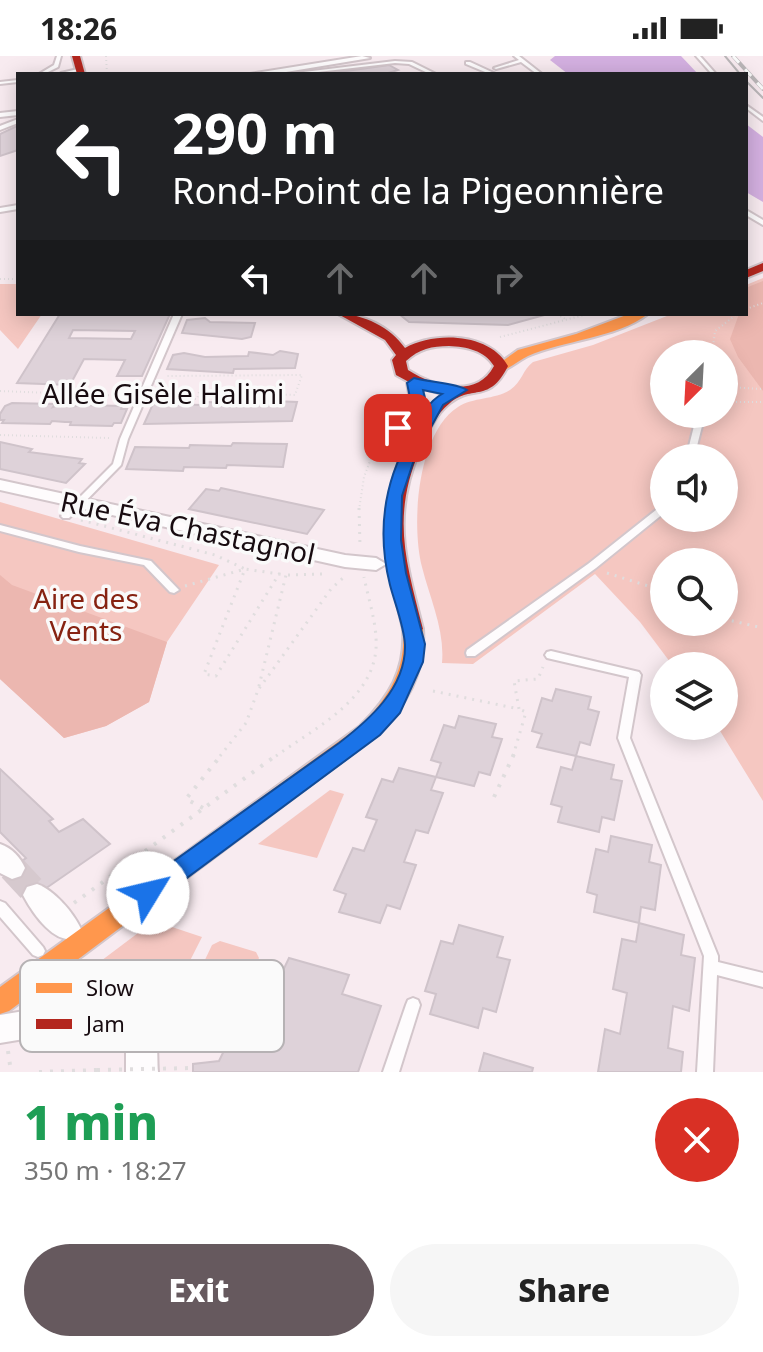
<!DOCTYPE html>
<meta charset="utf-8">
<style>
:root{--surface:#fff;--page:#f6f6f6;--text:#222;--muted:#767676;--accent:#66595e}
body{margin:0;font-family:"Noto Sans",sans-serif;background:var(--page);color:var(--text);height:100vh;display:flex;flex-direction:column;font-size:30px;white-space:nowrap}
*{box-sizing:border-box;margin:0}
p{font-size:26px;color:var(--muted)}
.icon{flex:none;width:44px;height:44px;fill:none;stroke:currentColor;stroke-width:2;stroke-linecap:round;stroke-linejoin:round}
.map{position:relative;height:1016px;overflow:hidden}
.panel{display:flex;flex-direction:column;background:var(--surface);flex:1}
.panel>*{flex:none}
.banner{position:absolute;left:16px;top:16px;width:732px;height:244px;border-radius:0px;box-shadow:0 4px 20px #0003;background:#202124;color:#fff;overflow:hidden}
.needle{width:52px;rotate:204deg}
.controls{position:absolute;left:650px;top:284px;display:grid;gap:16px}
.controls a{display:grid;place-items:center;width:88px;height:88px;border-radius:50%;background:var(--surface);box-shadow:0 4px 20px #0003;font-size:40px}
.pin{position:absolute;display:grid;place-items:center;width:68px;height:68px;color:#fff;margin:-34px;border-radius:16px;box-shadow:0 4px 12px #0006}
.me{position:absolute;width:88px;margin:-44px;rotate:54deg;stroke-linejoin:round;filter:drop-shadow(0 0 6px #0008)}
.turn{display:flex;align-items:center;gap:28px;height:168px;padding:0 24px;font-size:36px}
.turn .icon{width:104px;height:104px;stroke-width:2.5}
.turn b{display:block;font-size:56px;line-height:68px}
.lanes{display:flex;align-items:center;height:76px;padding:0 24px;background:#0003;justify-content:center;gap:40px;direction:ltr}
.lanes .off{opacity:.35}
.round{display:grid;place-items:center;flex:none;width:84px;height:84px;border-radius:42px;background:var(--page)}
.overview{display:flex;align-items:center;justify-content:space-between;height:136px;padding:0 24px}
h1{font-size:48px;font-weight:800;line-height:60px;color:#1e9e55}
.action{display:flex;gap:16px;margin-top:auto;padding:16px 24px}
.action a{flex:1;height:92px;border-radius:48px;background:var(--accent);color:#fff;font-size:32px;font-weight:800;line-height:92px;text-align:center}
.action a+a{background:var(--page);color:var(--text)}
.status{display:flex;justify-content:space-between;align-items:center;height:56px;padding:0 40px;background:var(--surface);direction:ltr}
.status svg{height:22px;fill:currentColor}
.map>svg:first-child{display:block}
.green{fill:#f5c7c1;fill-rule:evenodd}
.forest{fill:#ecb7b0}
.water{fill:#d4b0e1}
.building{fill:#ded2d9;stroke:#cfc3ca;stroke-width:2;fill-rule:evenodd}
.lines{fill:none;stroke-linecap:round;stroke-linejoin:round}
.street-tunnel{stroke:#d6c9ce;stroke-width:28;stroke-dasharray:28 14;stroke-linecap:butt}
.lane-casing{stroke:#d3c6cb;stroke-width:4}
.street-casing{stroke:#d3c6cb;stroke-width:4}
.slow-casing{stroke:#d3c6cb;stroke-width:4}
.jam-casing{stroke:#d3c6cb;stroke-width:4}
.path-far2{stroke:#e0ddde;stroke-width:2;stroke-dasharray:1 3;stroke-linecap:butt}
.path-far1{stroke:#e0ddde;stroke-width:3;stroke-dasharray:2 6;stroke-linecap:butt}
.path{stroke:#e0ddde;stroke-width:4;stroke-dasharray:3 8;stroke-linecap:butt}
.lane{fill:#fefcfd;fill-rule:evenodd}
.street{fill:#fefcfd;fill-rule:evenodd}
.slow{fill:#ff974d;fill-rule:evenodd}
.jam{fill:#b3261e;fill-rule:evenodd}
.tram{stroke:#bab6b8;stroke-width:2}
.rail-casing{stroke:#bab6b8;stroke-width:4}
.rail{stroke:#fafafa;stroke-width:3;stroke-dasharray:9;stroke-linecap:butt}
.path-bridge{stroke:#e0ddde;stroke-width:4;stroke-dasharray:3 8;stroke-linecap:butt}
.route{fill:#1a73e8;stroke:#114b97;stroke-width:2}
.labels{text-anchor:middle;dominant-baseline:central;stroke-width:7;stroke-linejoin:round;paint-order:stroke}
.street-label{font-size:28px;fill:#170b10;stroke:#fafafa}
.park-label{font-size:28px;fill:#862211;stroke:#fafafa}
.key{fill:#fafafa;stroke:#b6b2b4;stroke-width:2}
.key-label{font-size:22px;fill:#170b10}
</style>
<div class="status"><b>18:26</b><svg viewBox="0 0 49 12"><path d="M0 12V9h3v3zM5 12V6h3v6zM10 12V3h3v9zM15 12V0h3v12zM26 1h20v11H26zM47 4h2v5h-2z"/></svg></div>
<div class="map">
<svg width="763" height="1016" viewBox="0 0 763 1016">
<rect width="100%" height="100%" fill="#f8ebf0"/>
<g class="green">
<path d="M763,222V745L717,670H724V610H673L640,566L595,518L473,608L442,607C445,574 430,543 422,511C411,469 417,377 458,351C473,341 494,344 510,334C522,326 523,313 533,306L593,289L672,258H746V229ZM664,298H724V358H664ZM664,402H724V462H664ZM664,506H724V566H664Z"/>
<polygon points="0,228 18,228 18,258 42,258 18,293 0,274"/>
<polygon points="0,446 219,509 167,586 149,646 106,670 64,682 0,623"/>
<polygon points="330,734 344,738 317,802 258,788"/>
<path d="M154,865L202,881L159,966C138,946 120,932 90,934C79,934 75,938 65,932Z"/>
<polygon points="220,885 256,896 259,902 221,981 214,985 177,973 175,967 212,889"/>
</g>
<g class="forest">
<polygon points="763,225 763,335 738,301 730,283 739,258 746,258 748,231"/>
<polygon points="0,519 12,529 167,586 149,646 106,670 64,682 0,623"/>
</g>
<g class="water">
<polygon points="555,0 681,0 698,18 568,18 550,4"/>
<polygon points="746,68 763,81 763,146 746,136"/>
</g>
<g class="building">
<polygon points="389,9 398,14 385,18 325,18"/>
<polygon points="17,70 18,94 0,100 0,78"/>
<path d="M60,258H170L142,320H117L125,304L84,303L70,329L17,327ZM73,274L135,275L131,283L69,282Z"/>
<polygon points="399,258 548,258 508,269 409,266"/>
<polygon points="205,262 210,266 255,267 251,281 242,283 182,277 187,264"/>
<polygon points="280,295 298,298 295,312 234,313 233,317 167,313 173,299 184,297 205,301 248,300 249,296 273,299"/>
<polygon points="245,344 297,346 292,365 144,368 153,348 204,349 205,346 244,347"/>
<polygon points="12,347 55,348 53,351 61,348 74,348 72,351 80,349 122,350 121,353 127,353 121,367 114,367 112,370 70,369 71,366 65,366 52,365 50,368 2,367 4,364 0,364 0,358 5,350"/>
<polygon points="0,386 32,393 29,396 82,403 79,407 85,408 66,427 0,413"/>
<polygon points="233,387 287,388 283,411 227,409 226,412 184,411 183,415 126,413 135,391 189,392 190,389 231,390"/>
<polygon points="221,432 324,454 307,478 189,453 206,433 219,435"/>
<polygon points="556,633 591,641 588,653 599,656 590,689 580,686 576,700 537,691 542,678 532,675 542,642 552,645"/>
<polygon points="459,660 496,668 492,681 502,683 490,719 479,716 474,730 436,721 441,707 431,704 444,669 455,672"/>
<polygon points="576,700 614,709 611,723 622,725 614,764 602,761 599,776 558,766 562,751 551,748 561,711 572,714"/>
<polygon points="399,712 436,721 431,734 443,737 428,777 416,774 404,806 416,809 400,853 387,849 380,867 339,856 346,838 334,834 353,792 364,795 377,764 366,761 382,723 393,726"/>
<polygon points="0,713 53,763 49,765 59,776 83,763 110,788 29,844 5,817 26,802 0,776"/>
<polygon points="611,780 652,789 649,806 661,809 655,854 641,851 639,867 594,856 597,839 587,836 596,793 608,796"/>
<polygon points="639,867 684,879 681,899 695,902 689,955 673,950 668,992 683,996 681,1016 598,1016 605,973 620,978 627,937 613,933 622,883 636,886"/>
<polygon points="459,869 503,881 497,901 510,904 496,956 483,952 478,972 430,958 436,938 425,935 441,885 453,888"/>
<polygon points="289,902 349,919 342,938 381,950 358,1016 193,1016 193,1008 219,1005 236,970 254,975"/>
<polygon points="484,997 533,1012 532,1016 479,1016"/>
</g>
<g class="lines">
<polyline class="street-tunnel" points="12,812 37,839"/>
<g class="lane-casing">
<g id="lane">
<polygon points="57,0 61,0 58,11 44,18 39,18 54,9"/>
<polygon points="514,0 519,0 542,18 537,18 521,6 496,13 494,12 519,4"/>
<polygon points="696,0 700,0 716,18 712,18"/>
<polygon points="395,5 412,6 436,18 430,18 409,8 395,7 301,18 287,18"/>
<polygon points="466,6 470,6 496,18 490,18 466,8"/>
<polygon points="78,13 80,15 61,18 61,17"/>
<polygon points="18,24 18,26 0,28 0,26"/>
<polygon points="746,49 763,61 763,65 746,52"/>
<polygon points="18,55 18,59 0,61 0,57"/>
<polygon points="18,63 18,67 0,74 0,70"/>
<polygon points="18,149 18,153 0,156 0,152"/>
<polygon points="746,154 763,164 763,169 746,159"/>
<polygon points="174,258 182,258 128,383 121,409 69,462 63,462 61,460 113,408 120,383"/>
<polygon points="697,358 705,358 694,402 686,402"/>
<polygon points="664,449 664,457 596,512 475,600 467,600 466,597 467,594 588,508 661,450"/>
<polygon points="0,469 80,490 151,505 179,534 174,537 170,536 144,509 79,496 0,475"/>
<polygon points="551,595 639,616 641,619 630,682 718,900 718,906 763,917 763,931 717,919 713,1016 697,1016 704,900 618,682 629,621 547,602 545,599 547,596"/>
<polygon points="0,845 5,847 43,891 45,895 43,899 38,901 33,899 0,861"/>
<path d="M44,919C58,926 62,941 78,947L80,952L78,957L73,959L59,954L37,926L39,921Z"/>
<polygon points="413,942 418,944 420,949 399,1016 383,1016 406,949 408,944"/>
</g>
</g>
<g class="street-casing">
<g id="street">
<polygon points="362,0 370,2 274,18 250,18"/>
<polygon points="0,424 345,499 376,502 386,508 376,514 345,511 0,434"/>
<path d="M0,788C12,792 20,801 25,812L21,820L12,823L0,817Z"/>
<path d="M37,828C54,834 73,856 81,873L77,882C55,890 33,858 23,839L27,831Z"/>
<path d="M90,944C113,945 151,957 156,984C158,994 157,1006 158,1016H126V989L107,973L90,972L0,987V959Z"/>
</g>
</g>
<g class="slow-casing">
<g id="slow">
<path d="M629,258H648C619,281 562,285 528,300C519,304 511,312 501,315L494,311L518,294L576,278Z"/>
<polygon points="414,323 421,327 424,342 403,376 393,376 390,373 410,342 407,327"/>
<path d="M413,567L423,573C426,617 406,650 376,680L9,955L0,958V931L360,670C389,641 406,614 403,573Z"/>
</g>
</g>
<g class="jam-casing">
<g id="jam">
<polygon points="72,0 80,0 85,18 77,18"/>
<polygon points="763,207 763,215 746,222 746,214"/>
<path d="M338,258C364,258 390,271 405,292C435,275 490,277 508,310C489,348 473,328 450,347C435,359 427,377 420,394C391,460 406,506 423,573L413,579L403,573C387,504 373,462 404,393C414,373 425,352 443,338L420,332L396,319L392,304L396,299L385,284ZM449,290C467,291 484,294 494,310C477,343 434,331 408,314L406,305C419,293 432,290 449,290Z"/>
</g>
</g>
<g class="path-far2">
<polyline points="106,0 107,18"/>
<polyline points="0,223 18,223"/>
<polyline points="746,253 763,247"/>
<polyline points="557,258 567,264"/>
<polyline points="500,281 588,258"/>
<polyline points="712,298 715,275 737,258"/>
<polyline points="724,331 763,333"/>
<polyline points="0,335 127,340"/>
<polyline points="155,341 197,343 199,336 295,339 302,319 167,320"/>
<polyline points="724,346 763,346"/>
<polyline points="0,379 109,382"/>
<polyline points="359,454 364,421 379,381"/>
</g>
<g class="path-far1">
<polyline points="359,452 360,490"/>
<polyline points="81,464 215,499 245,513 204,618 216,620 279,518 286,519 258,634 331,533 344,521"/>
<polyline points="607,517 664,535"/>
<polyline points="288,519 324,518"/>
<polyline points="185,530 245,513 279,518"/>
<polyline points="724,563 763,572"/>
<polyline points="433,635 519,653 514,625 538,623 543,611"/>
<polyline points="220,700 246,667 258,634"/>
<path d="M276,700C316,671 380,641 376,582C375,562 368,541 364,521"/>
<polyline points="513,700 526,656 519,653"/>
</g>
<g class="path">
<polyline points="494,741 514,698"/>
<polyline points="203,752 186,743 222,698"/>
<polyline points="74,847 278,698"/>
<polyline points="8,995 11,1016"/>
<polyline points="39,1016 97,1014"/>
</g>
<use href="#lane" class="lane"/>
<use href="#street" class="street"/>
<use href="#slow" class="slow"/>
<use href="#jam" class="jam"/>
<g class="tram">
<polyline points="725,0 740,18"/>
<polyline points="746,25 763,42"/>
</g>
<g class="rail-casing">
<polyline id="rail" points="733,0 763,33"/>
</g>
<use href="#rail" class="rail"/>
<polyline class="path-bridge" points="97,1014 193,1012"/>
</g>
<path class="route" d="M414,322C428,326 458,327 467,334L443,349L415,401L402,440L401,484L406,517L425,588L423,606L400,657L380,679L157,844L148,847L139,844L135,837L139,830L339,687C369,664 406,632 405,589C404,570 395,548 390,529C377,477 383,428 410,381C419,365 426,347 442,338L423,334L425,342L404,375H393L391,372L410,342L407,327Z"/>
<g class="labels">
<g class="street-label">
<text x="163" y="337">Allée Gisèle Halimi</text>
<text transform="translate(188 471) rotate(12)">Rue Éva Chastagnol</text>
</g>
<g class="park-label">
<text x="86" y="542">Aire des<tspan x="86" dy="32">Vents</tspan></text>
</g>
</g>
<rect x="20" y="904" width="264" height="92" rx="12" class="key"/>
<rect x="36" y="927" width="36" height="10" fill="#ff974d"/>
<rect x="36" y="963" width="36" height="10" fill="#b3261e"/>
<g class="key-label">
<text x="86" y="940">Slow</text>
<text x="86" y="976">Jam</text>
</g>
</svg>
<div class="controls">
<a><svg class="needle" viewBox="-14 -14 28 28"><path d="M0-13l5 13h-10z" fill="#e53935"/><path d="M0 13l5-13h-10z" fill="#767676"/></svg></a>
<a><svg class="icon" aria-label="sound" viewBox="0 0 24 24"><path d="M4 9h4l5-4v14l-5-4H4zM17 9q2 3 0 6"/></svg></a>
<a><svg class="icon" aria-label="search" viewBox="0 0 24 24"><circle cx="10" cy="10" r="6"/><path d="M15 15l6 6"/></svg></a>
<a><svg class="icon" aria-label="layers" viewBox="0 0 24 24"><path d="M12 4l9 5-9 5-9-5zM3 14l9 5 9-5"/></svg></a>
</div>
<div class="pin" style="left:398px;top:372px;background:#d93025"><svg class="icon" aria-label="arrive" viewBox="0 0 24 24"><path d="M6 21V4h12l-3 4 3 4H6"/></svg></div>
<svg class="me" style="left:148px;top:837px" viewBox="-20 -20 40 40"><circle r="19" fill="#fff"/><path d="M0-13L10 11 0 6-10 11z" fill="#1a73e8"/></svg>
<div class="banner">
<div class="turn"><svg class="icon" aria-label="left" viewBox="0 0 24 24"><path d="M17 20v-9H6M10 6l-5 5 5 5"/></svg><div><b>290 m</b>Rond-Point de la Pigeonnière</div></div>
<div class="lanes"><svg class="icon" aria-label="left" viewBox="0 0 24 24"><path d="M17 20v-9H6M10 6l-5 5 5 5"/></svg><svg class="icon off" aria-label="ahead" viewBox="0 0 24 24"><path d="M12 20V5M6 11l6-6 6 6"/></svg><svg class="icon off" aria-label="ahead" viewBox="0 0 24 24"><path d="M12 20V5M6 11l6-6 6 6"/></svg><svg class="icon off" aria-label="right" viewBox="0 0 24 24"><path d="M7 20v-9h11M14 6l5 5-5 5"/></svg></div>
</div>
</div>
<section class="panel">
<div class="overview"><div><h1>1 min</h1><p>350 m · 18:27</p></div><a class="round" style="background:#d93025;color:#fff"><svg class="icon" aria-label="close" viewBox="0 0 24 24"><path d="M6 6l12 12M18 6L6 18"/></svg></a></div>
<div class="action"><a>Exit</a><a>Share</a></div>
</section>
